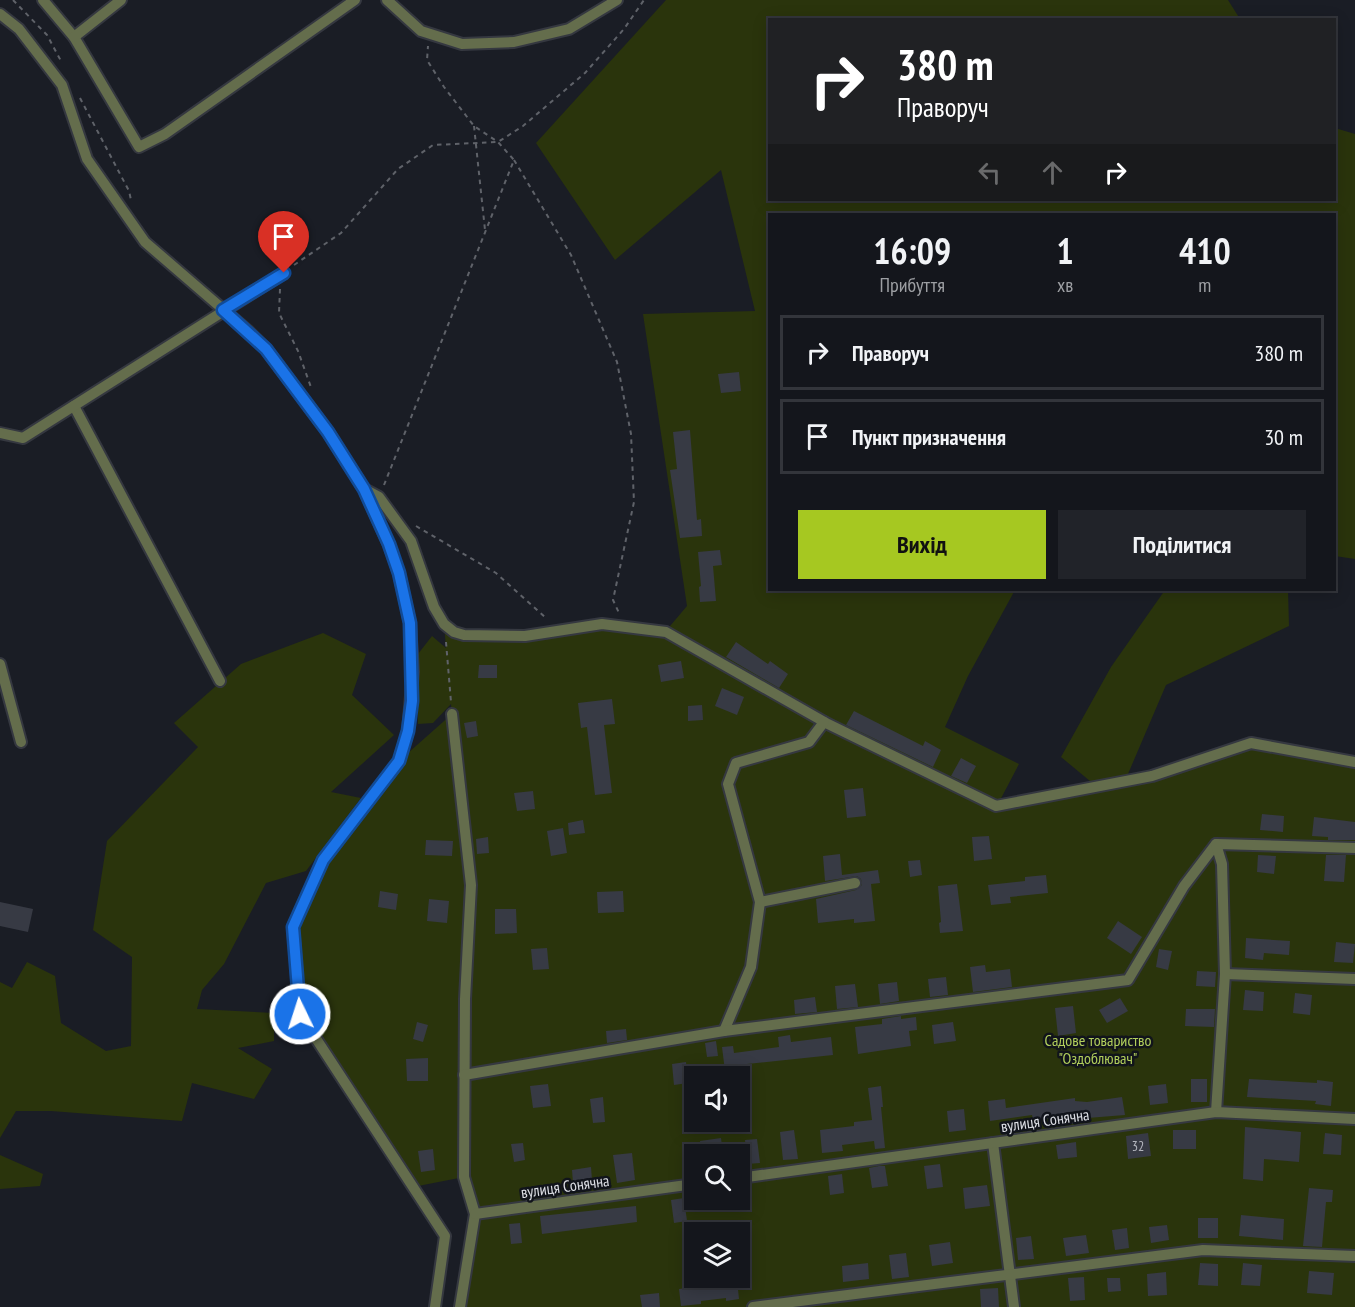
<!DOCTYPE html>
<html lang="uk">
<meta charset="utf-8">
<style>
:root{--surface:#14161c;--page:#212329;--text:#f1f3f6;--muted:#9d9fa3;--line:#33353b;--accent:#a6c821}
body{margin:0;font-family:"PT Sans Narrow",sans-serif;background:var(--page);color:var(--text);height:100vh;display:flex;flex-direction:column;font-size:22px;white-space:nowrap}
*{box-sizing:border-box;margin:0}
p{font-size:20px;color:var(--muted)}
.icon{flex:none;width:33px;height:33px;fill:none;stroke:currentColor;stroke-width:2;stroke-linecap:round;stroke-linejoin:round}
.map{position:relative;flex:1;overflow:hidden}
.side{position:absolute;left:768px;top:213px;width:568px;height:378px;display:flex;flex-direction:column;background:var(--surface);border-radius:0px;box-shadow:0 3px 15px #0003,0 0 0 2px var(--line)}
.side>*{flex:none}
.banner{position:absolute;left:768px;top:18px;width:568px;height:183px;border-radius:0px;box-shadow:0 3px 15px #0003,0 0 0 2px var(--line);background:#202124;color:#fff;overflow:hidden}
.fabs{position:absolute;left:684px;top:1066px;display:grid;gap:12px}
.fabs a{display:grid;place-items:center;width:66px;height:66px;border-radius:0px;background:var(--surface);box-shadow:0 3px 15px #0003,0 0 0 2px var(--line);font-size:30px}
.pin{position:absolute;display:grid;place-items:center;width:51px;height:51px;color:#fff;margin:-62px -26px;border-radius:50% 50% 50% 0;rotate:-45deg;box-shadow:0 0 6px #0007}
.pin .icon{rotate:45deg}
.me{position:absolute;width:66px;margin:-33px;rotate:356deg;stroke-linejoin:round;filter:drop-shadow(0 0 4px #0008)}
.turn{display:flex;align-items:center;gap:21px;height:126px;padding:0 30px;font-size:27px}
.turn .icon{width:78px;height:78px;stroke-width:2.5}
.turn b{display:block;font-size:42px;line-height:51px}
.lanes{display:flex;align-items:center;height:57px;padding:0 30px;background:#0003;justify-content:center;gap:30px;direction:ltr}
.lanes .off{opacity:.35}
.eta{display:flex;justify-content:space-evenly;align-items:center;height:102px;text-align:center}
.eta b{font-size:36px;font-weight:700;line-height:42px}
.primary-button{display:flex;gap:12px;margin-top:auto;padding:12px 30px}
.primary-button a{flex:1;height:69px;border-radius:0px;background:var(--accent);color:#111;font-size:24px;font-weight:700;line-height:69px;text-align:center}
.primary-button a+a{background:var(--page);color:var(--text)}
ul{padding:0;list-style:none}
li{display:flex;align-items:center;gap:18px;height:75px;margin:0 12px 9px;padding:0 18px;border:3px solid var(--line);border-radius:0px}
li div{flex:1}
li b{display:block;font-size:22px}
li em{font-style:normal}
.map>svg:first-child{display:block}
.green{fill:#2a340c;fill-rule:evenodd}
.building{fill:#373a44}
.lines{fill:none;stroke-linecap:round;stroke-linejoin:round}
.street-casing{stroke:#353840;stroke-width:14}
.path{stroke:#5f6269;stroke-width:2;stroke-dasharray:4.5 4.5;stroke-linecap:butt}
.street{stroke:#646d4c;stroke-width:10}
.route-casing{stroke:#114b97;stroke-width:15}
.route{stroke:#1a73e8;stroke-width:10}
.labels{text-anchor:middle;dominant-baseline:central;stroke-width:5;stroke-linejoin:round;paint-order:stroke}
.number-label{font-size:14px;fill:#b4b6be}
.park-label{font-size:16px;fill:#b2cf5c;stroke:#11141b}
.street-label{font-size:16px;fill:#dee0e6;stroke:#11141b}
</style>
<div class="map">
<svg width="1355" height="1307" viewBox="0 0 1355 1307">
<rect width="100%" height="100%" fill="#1a1d25"/>
<g class="green">
<path d="M666,0H1228L1240,19L770,20V200H1335V128L1355,134V559L1335,556V214H770V590H1015L968,676L945,727L1019,764L997,806L1096,786L1061,757L1111,667L1165,590H1288L1289,626L1166,685L1125,781L1251,743L1355,762V1307H460L475,1214L464,1177L413,1187L300,1014L293,927L323,860L399,761L452,714L451,704L433,723L418,724V654L432,636L446,648L444,624L454,632L525,636L602,624L665,632L687,606L643,314L755,311L721,170L615,260L536,143ZM694,1077H740V1122H694ZM694,1155H740V1200H694ZM694,1233H740V1278H694Z"/>
<polygon points="323,633 366,654 352,695 394,735 331,792 361,798 306,871 266,883 224,964 202,990 197,1009 274,1013 274,1041 238,1048 272,1069 254,1099 192,1083 182,1121 51,1111 16,1111 0,1138 0,982 12,988 27,962 55,976 61,1023 106,1051 131,1046 132,957 93,930 107,841 198,747 174,723 241,664"/>
<polygon points="0,1155 43,1174 40,1186 0,1189"/>
</g>
<g class="building">
<polygon points="739,372 741,391 721,393 718,374"/>
<polygon points="690,430 697,520 701,519 702,536 680,538 670,470 677,469 673,432"/>
<polygon points="720,550 722,565 713,566 716,601 700,602 699,587 701,586 698,552"/>
<polygon points="736,642 768,664 770,661 788,674 779,688 726,657"/>
<polygon points="681,661 684,678 661,682 658,665"/>
<polygon points="479,665 497,665 497,678 478,678"/>
<polygon points="722,688 744,697 737,715 715,706"/>
<polygon points="612,699 615,724 604,725 612,793 595,795 587,727 581,728 578,703"/>
<polygon points="702,705 703,720 688,721 688,706"/>
<polygon points="854,711 923,746 925,741 941,750 933,767 846,725"/>
<polygon points="476,721 478,736 467,738 464,723"/>
<polygon points="961,758 976,766 967,783 951,776"/>
<polygon points="863,788 866,816 847,818 844,790"/>
<polygon points="533,791 535,809 517,811 514,793"/>
<polygon points="1262,814 1284,816 1283,832 1260,830"/>
<polygon points="1314,817 1355,822 1355,840 1328,840 1328,837 1312,836"/>
<polygon points="583,820 585,833 569,835 568,823"/>
<polygon points="563,828 567,853 551,856 547,831"/>
<polygon points="989,836 992,859 974,861 972,837"/>
<polygon points="488,837 489,853 477,854 476,839"/>
<polygon points="426,840 453,841 452,856 425,855"/>
<polygon points="840,854 842,875 878,870 880,883 871,884 875,921 854,923 854,919 818,923 816,899 856,890 862,885 861,879 857,876 825,881 823,856"/>
<polygon points="1258,855 1276,856 1274,874 1257,872"/>
<polygon points="1326,855 1346,855 1344,882 1324,881"/>
<polygon points="920,860 922,875 910,877 908,861"/>
<polygon points="1046,875 1048,893 1010,897 1011,903 991,905 988,885 1025,881 1025,877"/>
<polygon points="957,884 963,931 940,933 939,923 941,922 938,886"/>
<polygon points="380,891 398,894 396,910 378,907"/>
<polygon points="623,891 624,912 598,913 597,892"/>
<polygon points="429,899 449,901 447,923 427,921"/>
<polygon points="0,902 33,909 28,932 0,926"/>
<polygon points="495,909 516,909 517,933 495,934"/>
<polygon points="1118,921 1142,937 1131,954 1107,938"/>
<polygon points="1246,938 1290,941 1289,955 1264,953 1263,960 1245,958"/>
<polygon points="1336,942 1355,944 1353,963 1334,962"/>
<polygon points="547,948 549,969 533,970 531,949"/>
<polygon points="1159,949 1172,951 1168,970 1156,967"/>
<polygon points="985,965 986,972 1010,969 1012,987 973,992 970,967"/>
<polygon points="1197,971 1216,972 1215,987 1196,986"/>
<polygon points="946,977 948,995 930,997 928,979"/>
<polygon points="897,982 899,1001 880,1004 878,984"/>
<polygon points="855,984 858,1007 837,1009 835,986"/>
<polygon points="1245,990 1264,992 1263,1011 1243,1010"/>
<polygon points="1295,993 1312,995 1310,1015 1293,1013"/>
<polygon points="815,997 817,1012 795,1014 794,1000"/>
<polygon points="1120,998 1128,1011 1107,1023 1099,1010"/>
<polygon points="1073,1006 1076,1033 1058,1036 1055,1008"/>
<polygon points="1186,1009 1215,1009 1214,1027 1185,1026"/>
<polygon points="901,1016 901,1019 916,1017 917,1030 909,1031 911,1046 858,1054 855,1027 882,1024 882,1019"/>
<polygon points="417,1022 428,1025 423,1042 413,1039"/>
<polygon points="953,1022 956,1041 934,1044 932,1025"/>
<polygon points="626,1029 627,1040 607,1043 606,1031"/>
<polygon points="790,1035 791,1042 831,1037 833,1055 747,1064 747,1069 725,1071 722,1047 733,1046 734,1053 779,1047 778,1037"/>
<polygon points="716,1041 718,1056 707,1057 705,1043"/>
<polygon points="428,1058 428,1081 407,1081 406,1059"/>
<polygon points="686,1062 688,1083 674,1085 672,1064"/>
<rect x="1191" y="1079" width="16" height="23"/>
<polygon points="1249,1079 1317,1083 1317,1080 1333,1082 1331,1106 1315,1104 1316,1101 1247,1097"/>
<polygon points="548,1084 551,1106 533,1108 530,1086"/>
<polygon points="1166,1084 1168,1103 1150,1105 1148,1086"/>
<polygon points="881,1086 883,1107 881,1107 885,1148 875,1149 874,1141 842,1145 843,1151 822,1153 820,1130 854,1126 854,1122 872,1120 868,1088"/>
<polygon points="603,1097 605,1122 593,1123 590,1099"/>
<polygon points="1122,1097 1125,1115 1075,1119 1076,1123 1065,1125 1064,1117 1033,1120 1032,1115 990,1121 988,1101 1005,1099 1006,1108 1075,1098 1075,1101 1087,1102"/>
<polygon points="964,1109 966,1130 949,1132 947,1111"/>
<polygon points="1245,1127 1301,1132 1299,1162 1264,1159 1263,1181 1243,1179"/>
<polygon points="794,1130 798,1159 783,1160 780,1132"/>
<rect x="1173" y="1130" width="23" height="19"/>
<polygon points="1148,1133 1151,1156 1128,1159 1126,1136"/>
<polygon points="1325,1133 1342,1135 1341,1155 1323,1154"/>
<polygon points="721,1138 723,1155 702,1155 700,1141"/>
<polygon points="757,1139 760,1163 747,1164 745,1140"/>
<polygon points="1076,1142 1077,1157 1058,1159 1056,1145"/>
<polygon points="523,1143 525,1160 514,1162 511,1144"/>
<polygon points="433,1149 435,1170 421,1172 418,1151"/>
<polygon points="632,1153 635,1180 617,1183 613,1155"/>
<polygon points="940,1164 943,1187 927,1189 924,1166"/>
<polygon points="879,1166 885,1166 888,1186 872,1188 869,1168"/>
<polygon points="591,1167 592,1180 573,1183 572,1170"/>
<polygon points="842,1174 844,1193 830,1195 828,1176"/>
<polygon points="987,1185 990,1206 965,1209 963,1188"/>
<polygon points="1309,1188 1333,1190 1332,1202 1326,1202 1322,1247 1303,1246"/>
<polygon points="684,1198 687,1221 674,1223 671,1200"/>
<polygon points="636,1206 637,1222 542,1234 540,1216"/>
<polygon points="1241,1215 1284,1219 1283,1240 1239,1236"/>
<rect x="1198" y="1218" width="20" height="20"/>
<polygon points="520,1223 522,1243 511,1244 509,1224"/>
<polygon points="1167,1225 1169,1240 1151,1243 1149,1227"/>
<polygon points="1127,1228 1129,1248 1115,1250 1112,1230"/>
<polygon points="1086,1235 1089,1253 1066,1256 1063,1238"/>
<polygon points="1031,1236 1034,1259 1018,1260 1016,1238"/>
<polygon points="950,1242 953,1263 932,1266 929,1245"/>
<polygon points="906,1253 909,1277 892,1279 889,1255"/>
<polygon points="868,1263 869,1279 843,1282 842,1266"/>
<polygon points="1200,1263 1218,1264 1218,1286 1198,1285"/>
<polygon points="1243,1263 1262,1265 1260,1286 1241,1285"/>
<polygon points="1309,1271 1334,1273 1332,1295 1307,1293"/>
<polygon points="1166,1272 1167,1295 1148,1296 1147,1274"/>
<polygon points="1084,1277 1085,1300 1070,1301 1068,1278"/>
<polygon points="1107,1278 1120,1278 1121,1291 1108,1292"/>
<polygon points="717,1280 718,1282 737,1280 739,1299 726,1301 726,1298 701,1301 701,1304 681,1306 679,1289 707,1285 706,1281"/>
<polygon points="998,1288 999,1307 981,1307 980,1289"/>
<polygon points="659,1293 660,1307 642,1307 640,1295"/>
</g>
<g class="lines">
<g class="street-casing">
<g id="street">
<polyline points="43,0 74,37 139,147 165,134 355,0"/>
<polyline points="387,0 421,31 462,44 514,42 569,29 617,0"/>
<polyline points="0,14 19,29 62,85 87,159 145,242 247,330 266,349 328,432 364,489 379,497 411,541 434,607 444,624 454,632 464,635 525,636 602,624 666,632 828,724 996,806 1152,776 1251,743 1355,762"/>
<polyline points="74,37 121,0"/>
<polyline points="74,406 220,681"/>
<polyline points="0,433 23,438 284,273"/>
<polyline points="364,489 389,545 399,573 410,623 413,672 408,731 399,761 323,860 293,927 300,1014 445,1236 435,1307"/>
<polyline points="0,664 21,742"/>
<polyline points="452,714 471,885 465,999 464,1177 475,1214 460,1307"/>
<polyline points="760,902 855,883"/>
<polyline points="1225,974 1355,979"/>
<polyline points="724,1031 751,967 760,902 728,784 736,763 809,742 824,722"/>
<polyline points="464,1075 724,1031 1128,980 1184,886 1216,844 1355,848"/>
<polyline points="1216,1112 1225,974 1222,864 1216,844"/>
<polyline points="993,1143 1014,1307"/>
<polyline points="740,1178 1216,1112 1355,1119"/>
<polyline points="475,1214 694,1184"/>
<polyline points="753,1307 1203,1250 1355,1256"/>
</g>
</g>
<g class="path">
<polyline points="13,0 47,35 61,61"/>
<polyline points="80,98 129,191 131,200"/>
<polyline points="474,126 485,230"/>
<polyline points="514,160 571,255 617,362 631,434 634,502 613,600 619,613"/>
<polyline points="294,265 341,233 398,169 433,145 498,142 523,126 585,73 624,29 644,0"/>
<polyline points="280,289 279,313 298,351 312,390"/>
<polyline points="384,485 514,160 498,142 474,126 444,87 427,60 428,46"/>
<polyline points="416,526 496,573 547,619"/>
<polyline points="446,642 451,702"/>
</g>
<use href="#street" class="street"/>
</g>
<g class="lines">
<g class="route-casing">
<polyline id="route" points="284,273 223,310 266,349 328,432 364,489 389,544 399,573 410,623 412,701 408,731 399,761 323,860 293,927 300,1014"/>
</g>
<use href="#route" class="route"/>
</g>
<g class="labels">
<g class="number-label">
<text x="1138" y="1146">32</text>
</g>
<g class="park-label">
<text x="1098" y="1040">Садове товариство<tspan x="1098" dy="18">"Оздоблювач"</tspan></text>
</g>
<g class="street-label">
<text transform="translate(1045 1120) rotate(-8)">вулиця Сонячна</text>
<text transform="translate(565 1186) rotate(-8)">вулиця Сонячна</text>
</g>
</g>
</svg>
<div class="fabs">
<a><svg class="icon" aria-label="sound" viewBox="0 0 24 24"><path d="M4 9h4l5-4v14l-5-4H4zM17 9q2 3 0 6"/></svg></a>
<a><svg class="icon" aria-label="search" viewBox="0 0 24 24"><circle cx="10" cy="10" r="6"/><path d="M15 15l6 6"/></svg></a>
<a><svg class="icon" aria-label="layers" viewBox="0 0 24 24"><path d="M12 4l9 5-9 5-9-5zM3 14l9 5 9-5"/></svg></a>
</div>
<div class="pin" style="left:284px;top:273px;background:#d93025"><svg class="icon" aria-label="arrive" viewBox="0 0 24 24"><path d="M6 21V4h12l-3 4 3 4H6"/></svg></div>
<svg class="me" style="left:300px;top:1014px" viewBox="-20 -20 40 40"><circle r="17" fill="#1a73e8" stroke="#fff" stroke-width="3"/><path d="M0-11L8 9 0 5-8 9z" fill="#fff"/></svg>
<div class="banner">
<div class="turn"><svg class="icon" aria-label="right" viewBox="0 0 24 24"><path d="M7 20v-9h11M14 6l5 5-5 5"/></svg><div><b>380 m</b>Праворуч</div></div>
<div class="lanes"><svg class="icon off" aria-label="left" viewBox="0 0 24 24"><path d="M17 20v-9H6M10 6l-5 5 5 5"/></svg><svg class="icon off" aria-label="ahead" viewBox="0 0 24 24"><path d="M12 20V5M6 11l6-6 6 6"/></svg><svg class="icon" aria-label="right" viewBox="0 0 24 24"><path d="M7 20v-9h11M14 6l5 5-5 5"/></svg></div>
</div>
<section class="side">
<div class="eta">
<div><b>16:09</b><p>Прибуття</p></div>
<div><b>1</b><p>хв</p></div>
<div><b>410</b><p>m</p></div>
</div>
<ul>
<li><svg class="icon" aria-label="right" viewBox="0 0 24 24"><path d="M7 20v-9h11M14 6l5 5-5 5"/></svg><div><b>Праворуч</b></div><em>380 m</em></li>
<li><svg class="icon" aria-label="arrive" viewBox="0 0 24 24"><path d="M6 21V4h12l-3 4 3 4H6"/></svg><div><b>Пункт призначення</b></div><em>30 m</em></li>
</ul>
<div class="primary-button"><a>Вихід</a><a>Поділитися</a></div>
</section>
</div>
